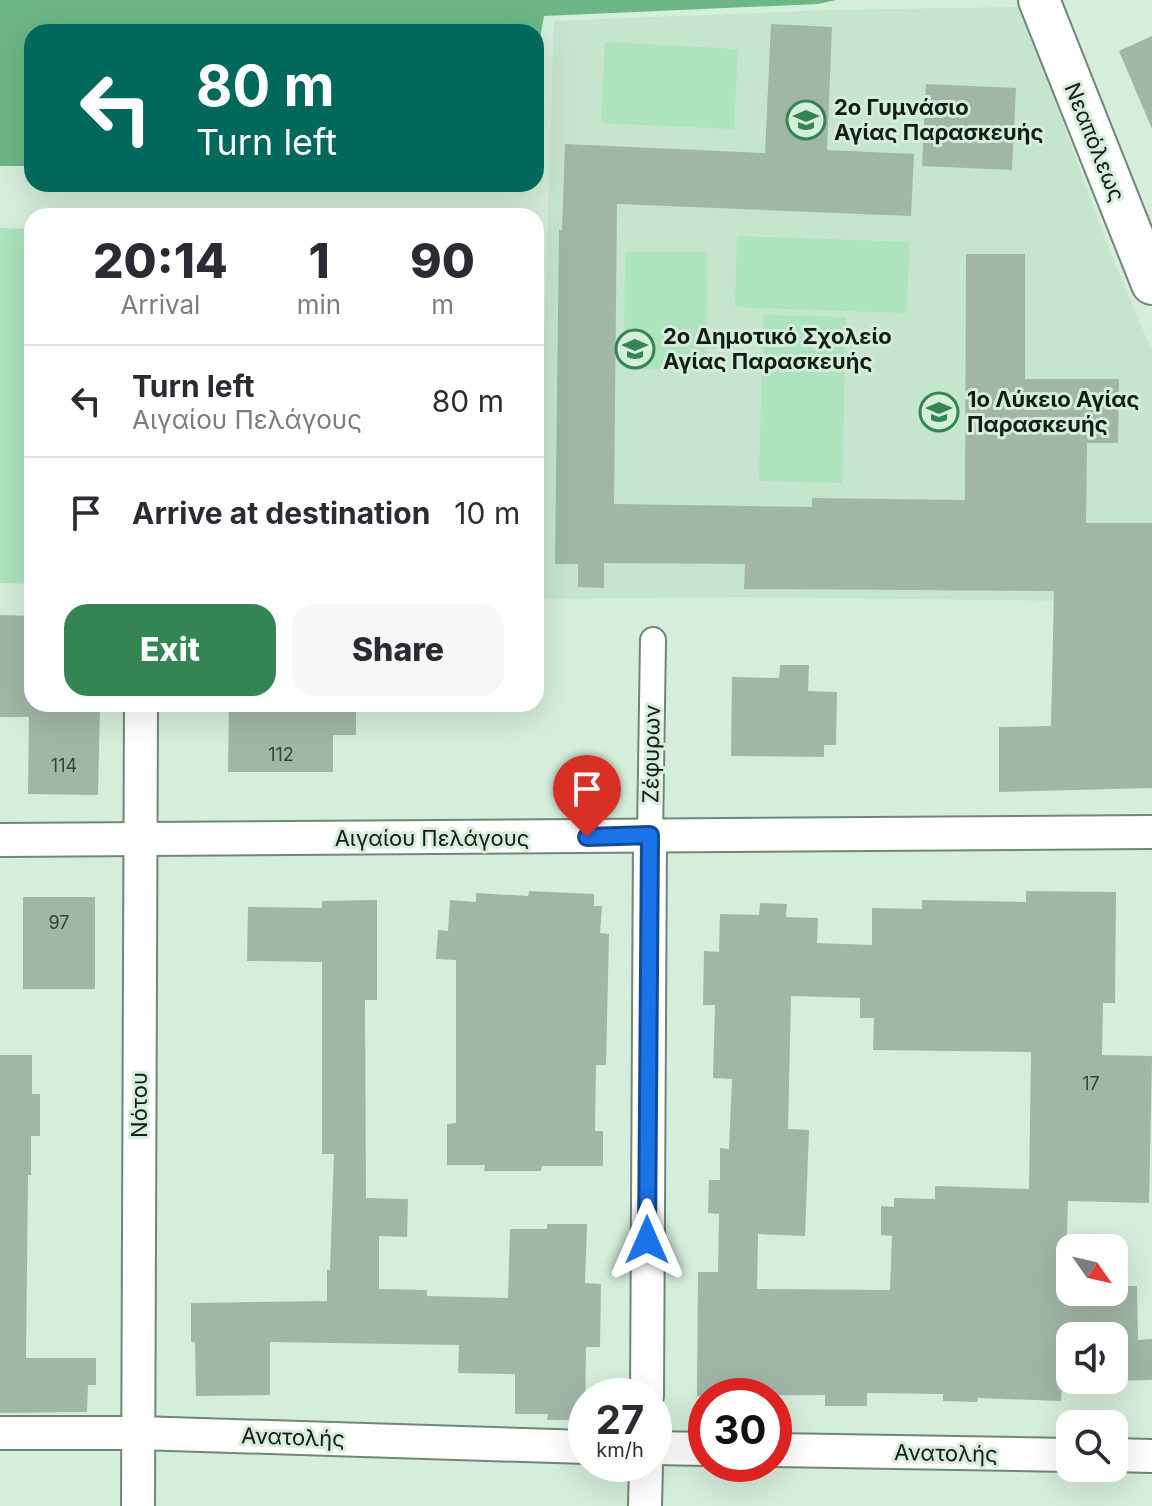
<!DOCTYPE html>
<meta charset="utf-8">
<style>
:root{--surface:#fff;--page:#f7f7f7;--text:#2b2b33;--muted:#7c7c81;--line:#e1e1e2;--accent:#358454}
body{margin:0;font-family:Inter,sans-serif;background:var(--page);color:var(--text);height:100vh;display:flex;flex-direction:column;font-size:30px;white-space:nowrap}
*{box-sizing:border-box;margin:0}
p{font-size:26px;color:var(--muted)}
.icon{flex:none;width:44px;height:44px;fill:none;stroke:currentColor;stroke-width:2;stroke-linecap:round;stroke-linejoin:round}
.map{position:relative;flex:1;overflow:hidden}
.panel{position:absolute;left:24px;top:208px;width:520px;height:504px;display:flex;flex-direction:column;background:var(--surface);border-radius:24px;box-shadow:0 8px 32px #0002}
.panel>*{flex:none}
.banner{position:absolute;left:24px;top:24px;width:520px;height:168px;border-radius:24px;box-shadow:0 8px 32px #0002;background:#00695c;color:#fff;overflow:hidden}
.needle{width:52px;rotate:124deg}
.tools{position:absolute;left:1056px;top:1234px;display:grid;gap:16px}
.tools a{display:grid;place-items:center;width:72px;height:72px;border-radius:16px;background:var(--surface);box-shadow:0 8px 32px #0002;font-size:40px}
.speed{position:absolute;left:568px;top:1378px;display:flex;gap:16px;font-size:40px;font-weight:700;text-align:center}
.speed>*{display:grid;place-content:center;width:104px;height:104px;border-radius:50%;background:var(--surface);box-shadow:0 8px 32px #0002;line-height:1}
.speed small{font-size:20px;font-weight:400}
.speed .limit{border:12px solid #d22;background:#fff;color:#111}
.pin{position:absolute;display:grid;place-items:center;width:68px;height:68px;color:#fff;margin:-82px -34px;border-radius:50% 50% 50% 0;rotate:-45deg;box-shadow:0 0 8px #0007}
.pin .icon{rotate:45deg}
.me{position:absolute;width:88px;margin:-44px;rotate:0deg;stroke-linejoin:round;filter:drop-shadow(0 0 6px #0008)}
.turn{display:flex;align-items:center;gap:28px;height:168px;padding:0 40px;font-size:36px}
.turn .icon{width:104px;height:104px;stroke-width:2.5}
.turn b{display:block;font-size:56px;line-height:68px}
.eta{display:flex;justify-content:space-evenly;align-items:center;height:136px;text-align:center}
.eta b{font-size:48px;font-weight:800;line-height:56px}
.button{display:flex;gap:16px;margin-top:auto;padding:16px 40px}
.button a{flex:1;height:92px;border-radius:24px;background:var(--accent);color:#fff;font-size:32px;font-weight:800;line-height:92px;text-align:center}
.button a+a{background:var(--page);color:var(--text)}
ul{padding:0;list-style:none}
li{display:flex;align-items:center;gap:24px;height:112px;padding:0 40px;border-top:2px solid var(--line)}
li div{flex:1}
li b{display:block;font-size:30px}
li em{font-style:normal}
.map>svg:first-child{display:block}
.built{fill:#c6e5ce}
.green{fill:#ade3bd}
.forest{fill:#6db685}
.building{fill:#a0b7a6;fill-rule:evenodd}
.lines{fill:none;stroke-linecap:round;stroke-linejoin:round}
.pedestrian-casing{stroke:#708676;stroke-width:28}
.minor-casing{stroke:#708676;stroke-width:36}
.tertiary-casing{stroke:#708676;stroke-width:44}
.pedestrian{stroke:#fff;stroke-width:24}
.minor{stroke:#fff;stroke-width:32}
.tertiary{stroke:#fff;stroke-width:40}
.route-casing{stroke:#114b97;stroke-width:20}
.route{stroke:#1a73e8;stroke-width:14}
.labels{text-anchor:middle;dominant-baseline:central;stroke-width:6;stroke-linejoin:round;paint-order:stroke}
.number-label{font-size:18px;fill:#364339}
.poi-label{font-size:22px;font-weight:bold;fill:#131c15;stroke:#d5eddb;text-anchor:start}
.street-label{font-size:22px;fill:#131c15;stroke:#d5eddb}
</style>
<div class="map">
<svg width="1152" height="1506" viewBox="0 0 1152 1506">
<rect width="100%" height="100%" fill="#d5eddb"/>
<polygon class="built" points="1021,7 1108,247 1152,351 1152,602 744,597 536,599 554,21 831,10"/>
<g class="green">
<polygon points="605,42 738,49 734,129 601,123"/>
<polygon points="0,228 32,229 32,584 0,583"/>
<polygon points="737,236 910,242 906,313 735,307"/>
<polygon points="625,252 707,252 706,370 624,369"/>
<polygon points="763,315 846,317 842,483 759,481"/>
</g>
<polygon class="forest" points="0,0 836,0 818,4 544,16 536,61 536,32 32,32 32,166 0,166"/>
<g class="building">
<polygon points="771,24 832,27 827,150 914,154 911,216 617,204 614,504 812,507 812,498 965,500 966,254 1025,254 1025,379 1119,379 1118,443 1087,443 1086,523 1152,523 1152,788 999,792 999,727 1051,726 1054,591 744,589 745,564 604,563 604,588 578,587 578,564 555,564 559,230 562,230 565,144 765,153"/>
<polygon points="1152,36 1152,129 1119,51"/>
<polygon points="926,84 1016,88 1012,170 922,166"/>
<polygon points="0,615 32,616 30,704 100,704 98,795 28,794 29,717 0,717"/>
<polygon points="780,665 809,665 808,691 837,692 836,745 824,745 824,757 731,756 732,677 779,678"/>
<polygon points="229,704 356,704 356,735 333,735 333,772 228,772"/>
<polygon points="529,891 594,894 594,906 602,906 600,933 609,934 606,1065 596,1065 595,1131 603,1131 603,1166 542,1166 541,1171 484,1171 485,1165 447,1165 447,1124 456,1123 456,960 436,959 438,930 448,931 450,900 476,902 476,893 528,896"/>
<path d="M1026,891L1116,892L1115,1003H1103L1102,1055L1152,1056L1149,1203L1068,1201L1065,1287H1070V1292H1114V1286H1137L1138,1340L1152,1339V1380L1062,1382L1061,1401L978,1398L977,1402L943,1401V1394L867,1393V1406H825V1395L697,1396L698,1272H718L719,1214L708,1213L709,1180H720V1148L729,1149L732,1079L713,1078L715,1005H703L704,951L719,952L720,914L759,915L760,903L787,904L786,917L818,918L817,943L872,945V908L922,909V900L1026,902ZM791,996L860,998V1018H874L873,1050L1031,1052L1029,1189L935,1186V1199L894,1198V1207L881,1206V1235L892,1236L890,1290L757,1289L758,1234L805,1236L809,1130L788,1129ZM1070,1336H1114V1380H1070Z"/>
<rect x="23" y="897" width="72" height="92"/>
<polygon points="377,900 377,1000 365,1000 366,1198 408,1199 407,1237 379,1236 379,1289 427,1290 427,1296 508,1298 510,1229 547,1229 547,1224 587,1224 585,1283 601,1284 600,1347 586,1347 585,1420 547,1420 548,1414 515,1414 515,1374 458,1373 459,1345 270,1342 270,1395 196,1396 195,1342 191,1342 191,1303 327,1301 327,1270 330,1270 334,1154 322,1154 322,962 247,961 248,907 322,908 322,901"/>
<polygon points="0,1055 32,1055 32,1094 40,1094 40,1136 31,1136 31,1175 28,1175 26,1358 96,1358 96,1385 88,1385 87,1412 0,1413"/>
</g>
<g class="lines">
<g class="pedestrian-casing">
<polyline id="pedestrian" points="650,835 653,640"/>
</g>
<g class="minor-casing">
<g id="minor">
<polyline points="0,840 1152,832"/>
<polyline points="647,1396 650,835"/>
<polyline points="0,1433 139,1433 586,1447"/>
<polyline points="654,1448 706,1449"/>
<polyline points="774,1450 1070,1455"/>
<polyline points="1114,1455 1152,1456"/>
<polyline points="138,1506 141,704"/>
<polyline points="645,1506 646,1464"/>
</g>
</g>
<g class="tertiary-casing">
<polyline id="tertiary" points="1039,0 1152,284"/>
</g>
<use href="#pedestrian" class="pedestrian"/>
<use href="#minor" class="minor"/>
<use href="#tertiary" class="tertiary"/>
</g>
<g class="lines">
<g class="route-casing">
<polyline id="route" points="587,837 650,835 647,1240"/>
</g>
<use href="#route" class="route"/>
</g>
<defs>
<g id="school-ring" transform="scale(2)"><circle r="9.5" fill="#d5eddb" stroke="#358454" stroke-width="1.5"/><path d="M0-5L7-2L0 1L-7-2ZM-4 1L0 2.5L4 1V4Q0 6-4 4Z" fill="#358454"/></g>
</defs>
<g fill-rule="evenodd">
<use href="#school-ring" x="806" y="120"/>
<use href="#school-ring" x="635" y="349"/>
<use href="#school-ring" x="939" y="412"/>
</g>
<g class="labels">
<g class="number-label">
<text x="281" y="754">112</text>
<text x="64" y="765">114</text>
<text x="59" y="922">97</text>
<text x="1091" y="1083">17</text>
</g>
<g class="poi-label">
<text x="834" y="107">2ο Γυμνάσιο<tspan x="834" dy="25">Αγίας Παρασκευής</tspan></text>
<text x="663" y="336">2ο Δημοτικό Σχολείο<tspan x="663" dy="25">Αγίας Παρασκευής</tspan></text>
<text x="967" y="399">1ο Λύκειο Αγίας<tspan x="967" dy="25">Παρασκευής</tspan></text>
</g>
<g class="street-label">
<text transform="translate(1095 142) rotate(68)">Νεαπόλεως</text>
<text transform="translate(651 754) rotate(-89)">Ζέφυρων</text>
<text x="432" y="838">Αιγαίου Πελάγους</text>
<text transform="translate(139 1105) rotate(-90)">Νότου</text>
<text transform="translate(293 1437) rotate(2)">Ανατολής</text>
<text transform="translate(946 1453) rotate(1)">Ανατολής</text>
</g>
</g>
</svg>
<div class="tools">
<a><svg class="needle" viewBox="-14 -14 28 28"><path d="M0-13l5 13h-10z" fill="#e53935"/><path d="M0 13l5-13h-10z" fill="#7c7c81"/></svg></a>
<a><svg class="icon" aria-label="sound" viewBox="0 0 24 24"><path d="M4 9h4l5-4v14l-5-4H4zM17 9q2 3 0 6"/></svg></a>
<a><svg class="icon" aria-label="search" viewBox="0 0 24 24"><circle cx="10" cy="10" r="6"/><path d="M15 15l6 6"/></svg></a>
</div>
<div class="speed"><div>27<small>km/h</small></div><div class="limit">30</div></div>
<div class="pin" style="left:587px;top:837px;background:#d93025"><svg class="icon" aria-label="arrive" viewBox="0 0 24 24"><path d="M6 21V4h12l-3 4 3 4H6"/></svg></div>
<svg class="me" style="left:647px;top:1240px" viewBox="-20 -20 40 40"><path d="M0-17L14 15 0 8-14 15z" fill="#1a73e8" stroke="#fff" stroke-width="4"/></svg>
<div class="banner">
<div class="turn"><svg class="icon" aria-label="left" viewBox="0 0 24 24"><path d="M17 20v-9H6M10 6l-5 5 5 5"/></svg><div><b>80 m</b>Turn left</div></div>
</div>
<section class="panel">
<div class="eta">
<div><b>20:14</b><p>Arrival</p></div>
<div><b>1</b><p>min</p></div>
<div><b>90</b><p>m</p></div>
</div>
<ul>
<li><svg class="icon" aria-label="left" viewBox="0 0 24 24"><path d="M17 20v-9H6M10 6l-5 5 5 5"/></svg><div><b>Turn left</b><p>Αιγαίου Πελάγους</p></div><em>80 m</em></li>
<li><svg class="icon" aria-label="arrive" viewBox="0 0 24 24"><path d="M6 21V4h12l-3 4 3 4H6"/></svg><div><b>Arrive at destination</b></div><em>10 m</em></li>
</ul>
<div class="button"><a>Exit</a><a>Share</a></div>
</section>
</div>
